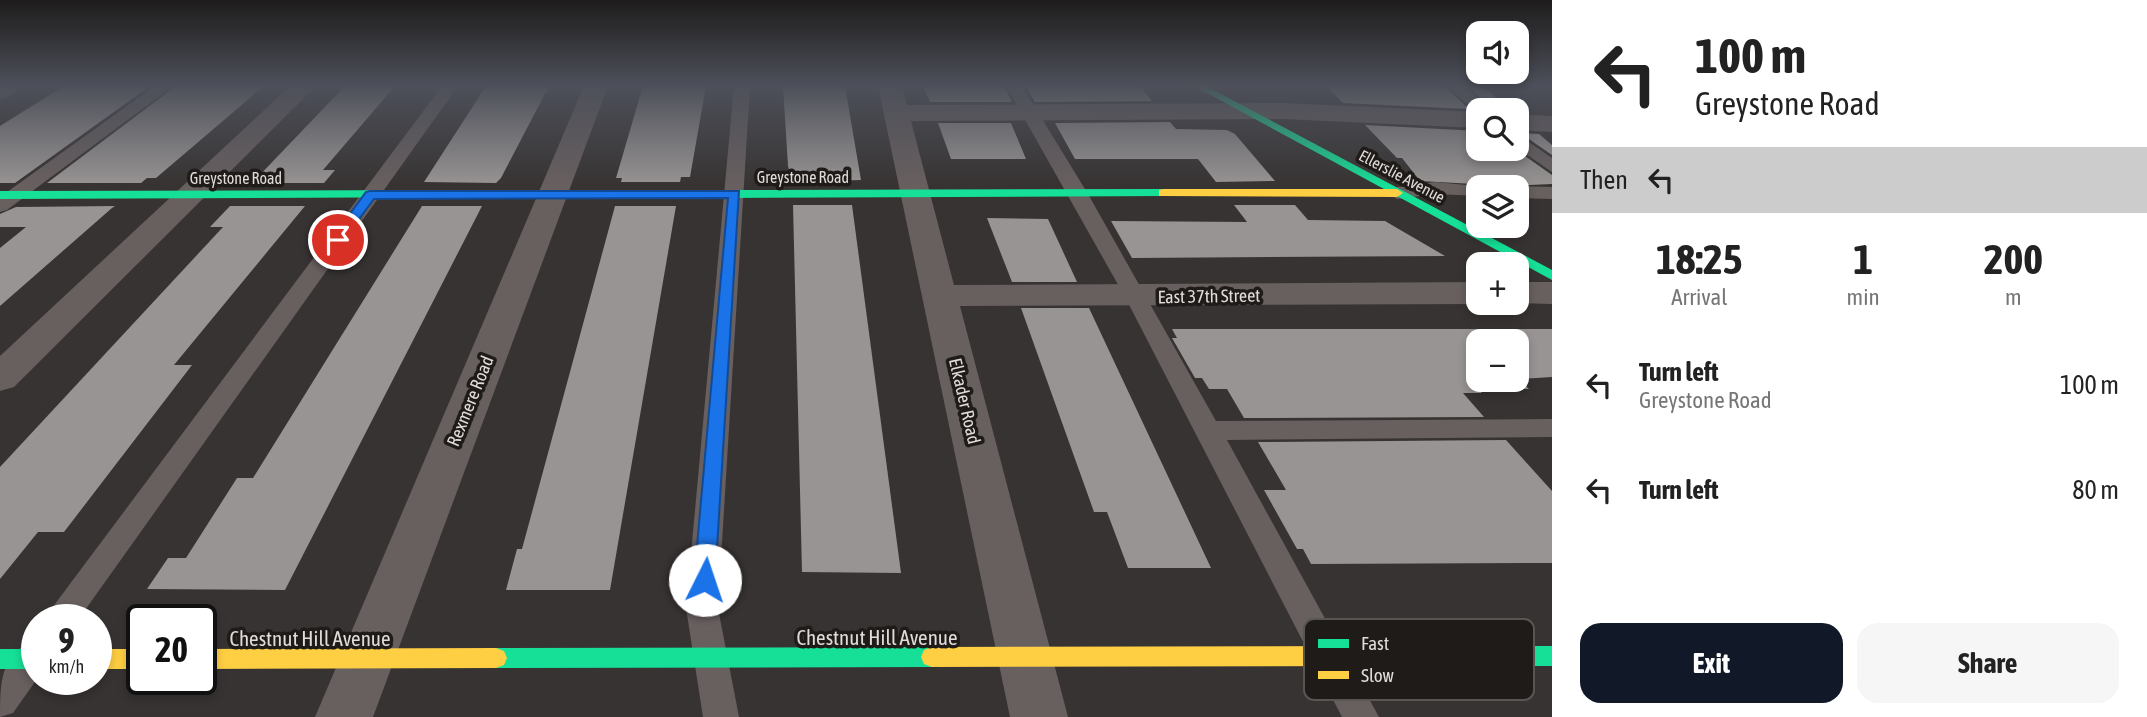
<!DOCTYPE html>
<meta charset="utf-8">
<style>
:root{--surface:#fff;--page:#f6f6f6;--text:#222;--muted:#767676;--accent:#111827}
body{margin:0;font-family:"Asap Condensed",sans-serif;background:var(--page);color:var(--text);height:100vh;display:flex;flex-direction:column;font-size:26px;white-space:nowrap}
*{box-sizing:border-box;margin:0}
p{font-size:23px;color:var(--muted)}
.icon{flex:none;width:38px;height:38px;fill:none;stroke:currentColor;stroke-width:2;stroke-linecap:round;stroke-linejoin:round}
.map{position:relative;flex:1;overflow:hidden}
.drawer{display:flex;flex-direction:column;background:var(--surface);width:595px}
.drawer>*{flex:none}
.top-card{background:#fff;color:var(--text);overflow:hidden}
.fabs{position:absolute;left:1466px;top:21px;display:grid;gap:14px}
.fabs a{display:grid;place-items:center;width:63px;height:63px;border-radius:14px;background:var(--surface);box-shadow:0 4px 10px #0003;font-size:35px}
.speed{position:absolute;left:21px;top:604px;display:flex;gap:14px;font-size:35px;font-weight:700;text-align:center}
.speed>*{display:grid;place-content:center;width:91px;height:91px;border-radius:50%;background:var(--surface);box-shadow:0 4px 10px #0003;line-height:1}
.speed small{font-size:18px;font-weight:400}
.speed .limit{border:4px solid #111;border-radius:10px;background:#fff;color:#111}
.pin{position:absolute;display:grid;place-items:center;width:60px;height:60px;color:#fff;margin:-30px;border:4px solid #fff;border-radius:50%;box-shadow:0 2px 7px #0007}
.me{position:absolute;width:77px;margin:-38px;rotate:4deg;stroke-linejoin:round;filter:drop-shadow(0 0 5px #0008)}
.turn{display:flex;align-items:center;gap:24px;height:147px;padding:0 28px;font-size:32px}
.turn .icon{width:91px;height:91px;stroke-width:2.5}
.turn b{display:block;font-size:49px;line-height:60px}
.then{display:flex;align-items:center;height:66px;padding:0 28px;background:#0003;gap:14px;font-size:26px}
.eta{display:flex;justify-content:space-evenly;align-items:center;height:119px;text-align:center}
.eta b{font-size:42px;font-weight:700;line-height:49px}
.primary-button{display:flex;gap:14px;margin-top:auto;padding:14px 28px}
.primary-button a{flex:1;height:80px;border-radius:21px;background:var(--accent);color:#fff;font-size:28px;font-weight:700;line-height:80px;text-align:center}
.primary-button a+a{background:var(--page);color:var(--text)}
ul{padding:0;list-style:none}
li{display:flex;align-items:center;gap:21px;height:105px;padding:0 28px}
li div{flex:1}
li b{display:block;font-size:26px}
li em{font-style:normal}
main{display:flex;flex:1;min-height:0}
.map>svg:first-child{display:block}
.building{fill:#989493;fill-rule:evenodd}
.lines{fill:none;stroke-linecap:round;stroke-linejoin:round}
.lane{fill:#685f5f;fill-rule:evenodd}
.street{fill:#685f5f;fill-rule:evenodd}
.fast{fill:#16e098;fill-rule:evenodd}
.slow{fill:#ffcf43;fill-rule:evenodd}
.route{fill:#1a73e8;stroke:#114b97;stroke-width:2}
.labels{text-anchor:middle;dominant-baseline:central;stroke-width:7;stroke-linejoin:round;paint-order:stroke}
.far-street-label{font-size:16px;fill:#e1dbd9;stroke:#1e1b19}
.street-label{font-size:18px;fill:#e1dbd9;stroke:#1e1b19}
.near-street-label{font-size:21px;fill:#e1dbd9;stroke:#1e1b19}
.key{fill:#1e1b19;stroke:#585553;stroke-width:2}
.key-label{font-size:19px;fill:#e1dbd9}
</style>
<main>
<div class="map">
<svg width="1552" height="717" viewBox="0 0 1552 717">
<rect width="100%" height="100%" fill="#373332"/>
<g class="building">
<polygon points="64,86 150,86 15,183 0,183 0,126"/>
<polygon points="176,86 264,86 156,178 147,178 141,183 47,183"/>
<polygon points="345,86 395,86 323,170 335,170 324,183 252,183"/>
<polygon points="486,86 549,86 501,178 496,183 424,182"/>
<polygon points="643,86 706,86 690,177 681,177 680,182 621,182 622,178 616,178"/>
<polygon points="783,86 845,86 861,180 792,182 788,166"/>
<polygon points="923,86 1004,86 1012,102 930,102"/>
<polygon points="1025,86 1140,86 1152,101 1035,102"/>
<polygon points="1327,86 1444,86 1469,109 1343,103"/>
<polygon points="1468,86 1482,86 1511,110 1493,110"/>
<polygon points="1170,122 1176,129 1227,130 1235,134 1275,181 1216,182 1198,159 1075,159 1055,123"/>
<polygon points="938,123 1011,123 1026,159 951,159"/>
<polygon points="1365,125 1479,131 1479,149 1515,149 1552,175 1552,184 1511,186 1420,181 1402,158 1397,158"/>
<polygon points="1520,133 1539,134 1552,145 1552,155"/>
<polygon points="793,205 852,205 901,573 802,572"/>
<polygon points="1234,205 1295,205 1308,220 1385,221 1445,256 1132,258 1111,221 1247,222"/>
<polygon points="115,206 112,208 0,306 0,248 26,227 0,227 0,214 16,207"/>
<polygon points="230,206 305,206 174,365 192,365 64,532 38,532 0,579 0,467 223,227 210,227"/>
<polygon points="422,206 482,206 285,590 147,589 168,558 186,558 237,478 253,478"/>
<polygon points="615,206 676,206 610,590 506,590 517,549 522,549"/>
<polygon points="987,218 1048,219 1077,282 1012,282"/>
<polygon points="1021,308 1089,308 1211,568 1128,568 1107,512 1094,512"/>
<path d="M1172,329H1552V377L1519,379L1529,389H1478L1482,393H1463L1484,417L1244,418L1227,389H1209L1202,378H1195L1172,338H1177ZM1479,341H1517V380H1479Z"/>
<polygon points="1506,440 1552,491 1552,563 1311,564 1303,549 1297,549 1264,490 1286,490 1258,442"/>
</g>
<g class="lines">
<g class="lane">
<polygon points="155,86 173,86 7,210 0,212 0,197"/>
<polygon points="442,86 458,86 78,620 43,620"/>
<polygon points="734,86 750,86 718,608 739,717 703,717 686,608"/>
<polygon points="1006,86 1022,86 1088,194 1216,421 1552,419 1552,437 1227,440 1379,717 1342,717 1125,297"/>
<polygon points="1447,86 1464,86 1491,110 1479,110 1477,113"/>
<polygon points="1517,134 1552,158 1552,172 1517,148"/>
<polygon points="1435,182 1487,187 1479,187 1479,196 1435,194 1397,199 1388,193 1397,187"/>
<polygon points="1517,186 1552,187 1552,199 1517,198 1517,187 1513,187"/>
<path d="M32,641L37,643V679L13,713L0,717C0,685 0,655 32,641Z"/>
</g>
<g class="street">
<polygon points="0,86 22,86 9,97 0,99"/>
<polygon points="290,86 316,86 14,387 0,391 0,356"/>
<polygon points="584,86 608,86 373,717 315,717"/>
<polygon points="878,86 902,86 907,105 1283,103 1479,112 1479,128 1283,119 911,121 954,285 1479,282 1479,303 1482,303 1479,304 960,306 1068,717 1010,717"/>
<polygon points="1517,114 1552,116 1552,132 1517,130"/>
<polygon points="1517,282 1552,282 1552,304 1514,303 1517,303"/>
</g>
<g class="fast">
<polygon points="1194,86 1206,86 1552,270 1552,280"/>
<polygon points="1163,189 1167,190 1167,196 720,198 714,194 720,190"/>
<polygon points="467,190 471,191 471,197 0,199 0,191"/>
<polygon points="1370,646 1552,646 1552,666 1370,666 1362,663 1359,656 1362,649"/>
<polygon points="932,647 940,650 943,657 940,664 932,667 496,668 488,665 485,658 488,651 496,648"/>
<rect x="0" y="649" width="37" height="20"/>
</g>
<g class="slow">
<polygon points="1163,189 1397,189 1403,193 1397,197 1159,196 1159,190"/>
<polygon points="467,190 720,190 726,194 720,198 463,197 463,191"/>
<polygon points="1370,646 1378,649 1381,656 1378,663 1370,666 932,667 924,664 921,657 924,650 932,647"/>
<polygon points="496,648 504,651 507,658 504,665 496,668 201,669 201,649"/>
<rect x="96" y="649" width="46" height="20"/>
</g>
</g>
<linearGradient id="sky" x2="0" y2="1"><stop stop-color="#1e1c1c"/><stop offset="0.46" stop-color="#4d505a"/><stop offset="1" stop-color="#4d505a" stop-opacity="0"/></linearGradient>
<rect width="1552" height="186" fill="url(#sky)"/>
<polygon class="route" points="370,191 739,191 715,580 712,586 705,589 697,586 694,580 728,198 374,199 342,242 333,242 333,237 366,192"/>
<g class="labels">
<g class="far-street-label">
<text transform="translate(1402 176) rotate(28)">Ellerslie Avenue</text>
<text x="803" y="177">Greystone Road</text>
<text x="236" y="178">Greystone Road</text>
</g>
<g class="street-label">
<text transform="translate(1209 296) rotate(-1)">East 37th Street</text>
<text transform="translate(470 401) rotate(-68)">Rexmere Road</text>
<text transform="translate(965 401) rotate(77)">Elkader Road</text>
</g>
<g class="near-street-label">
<text x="877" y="637">Chestnut Hill Avenue</text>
<text x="310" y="638">Chestnut Hill Avenue</text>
</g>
</g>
<rect x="1304" y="619" width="230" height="81" rx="10" class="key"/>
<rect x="1318" y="639" width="31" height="9" fill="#16e098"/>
<rect x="1318" y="671" width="31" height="8" fill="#ffcf43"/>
<g class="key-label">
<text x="1361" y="650">Fast</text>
<text x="1361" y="682">Slow</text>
</g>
</svg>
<div class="fabs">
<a><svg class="icon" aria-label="sound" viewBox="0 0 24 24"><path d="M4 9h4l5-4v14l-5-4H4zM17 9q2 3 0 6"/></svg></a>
<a><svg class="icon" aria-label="search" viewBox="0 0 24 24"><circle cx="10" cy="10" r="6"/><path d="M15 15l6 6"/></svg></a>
<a><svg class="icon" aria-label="layers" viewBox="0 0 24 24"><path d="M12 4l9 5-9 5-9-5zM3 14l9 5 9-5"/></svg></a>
<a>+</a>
<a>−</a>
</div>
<div class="speed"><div>9<small>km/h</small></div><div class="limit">20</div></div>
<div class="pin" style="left:338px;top:240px;background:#d93025"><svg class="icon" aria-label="arrive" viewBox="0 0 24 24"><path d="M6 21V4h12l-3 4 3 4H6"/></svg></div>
<svg class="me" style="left:705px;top:580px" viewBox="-20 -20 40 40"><circle r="19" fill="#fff"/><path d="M0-13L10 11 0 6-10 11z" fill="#1a73e8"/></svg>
</div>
<section class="drawer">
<div class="top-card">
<div class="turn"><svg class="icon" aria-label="left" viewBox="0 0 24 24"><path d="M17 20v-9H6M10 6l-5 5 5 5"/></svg><div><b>100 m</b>Greystone Road</div></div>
<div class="then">Then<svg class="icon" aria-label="left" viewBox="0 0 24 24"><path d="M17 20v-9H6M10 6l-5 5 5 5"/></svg></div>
</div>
<div class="eta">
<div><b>18:25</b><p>Arrival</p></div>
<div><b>1</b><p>min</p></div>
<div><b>200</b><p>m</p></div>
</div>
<ul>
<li><svg class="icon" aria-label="left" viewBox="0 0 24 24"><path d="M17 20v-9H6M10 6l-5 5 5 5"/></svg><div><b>Turn left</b><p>Greystone Road</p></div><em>100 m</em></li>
<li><svg class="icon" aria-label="left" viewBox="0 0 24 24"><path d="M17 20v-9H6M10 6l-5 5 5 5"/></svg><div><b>Turn left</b></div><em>80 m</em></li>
</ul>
<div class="primary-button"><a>Exit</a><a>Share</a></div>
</section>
</main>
